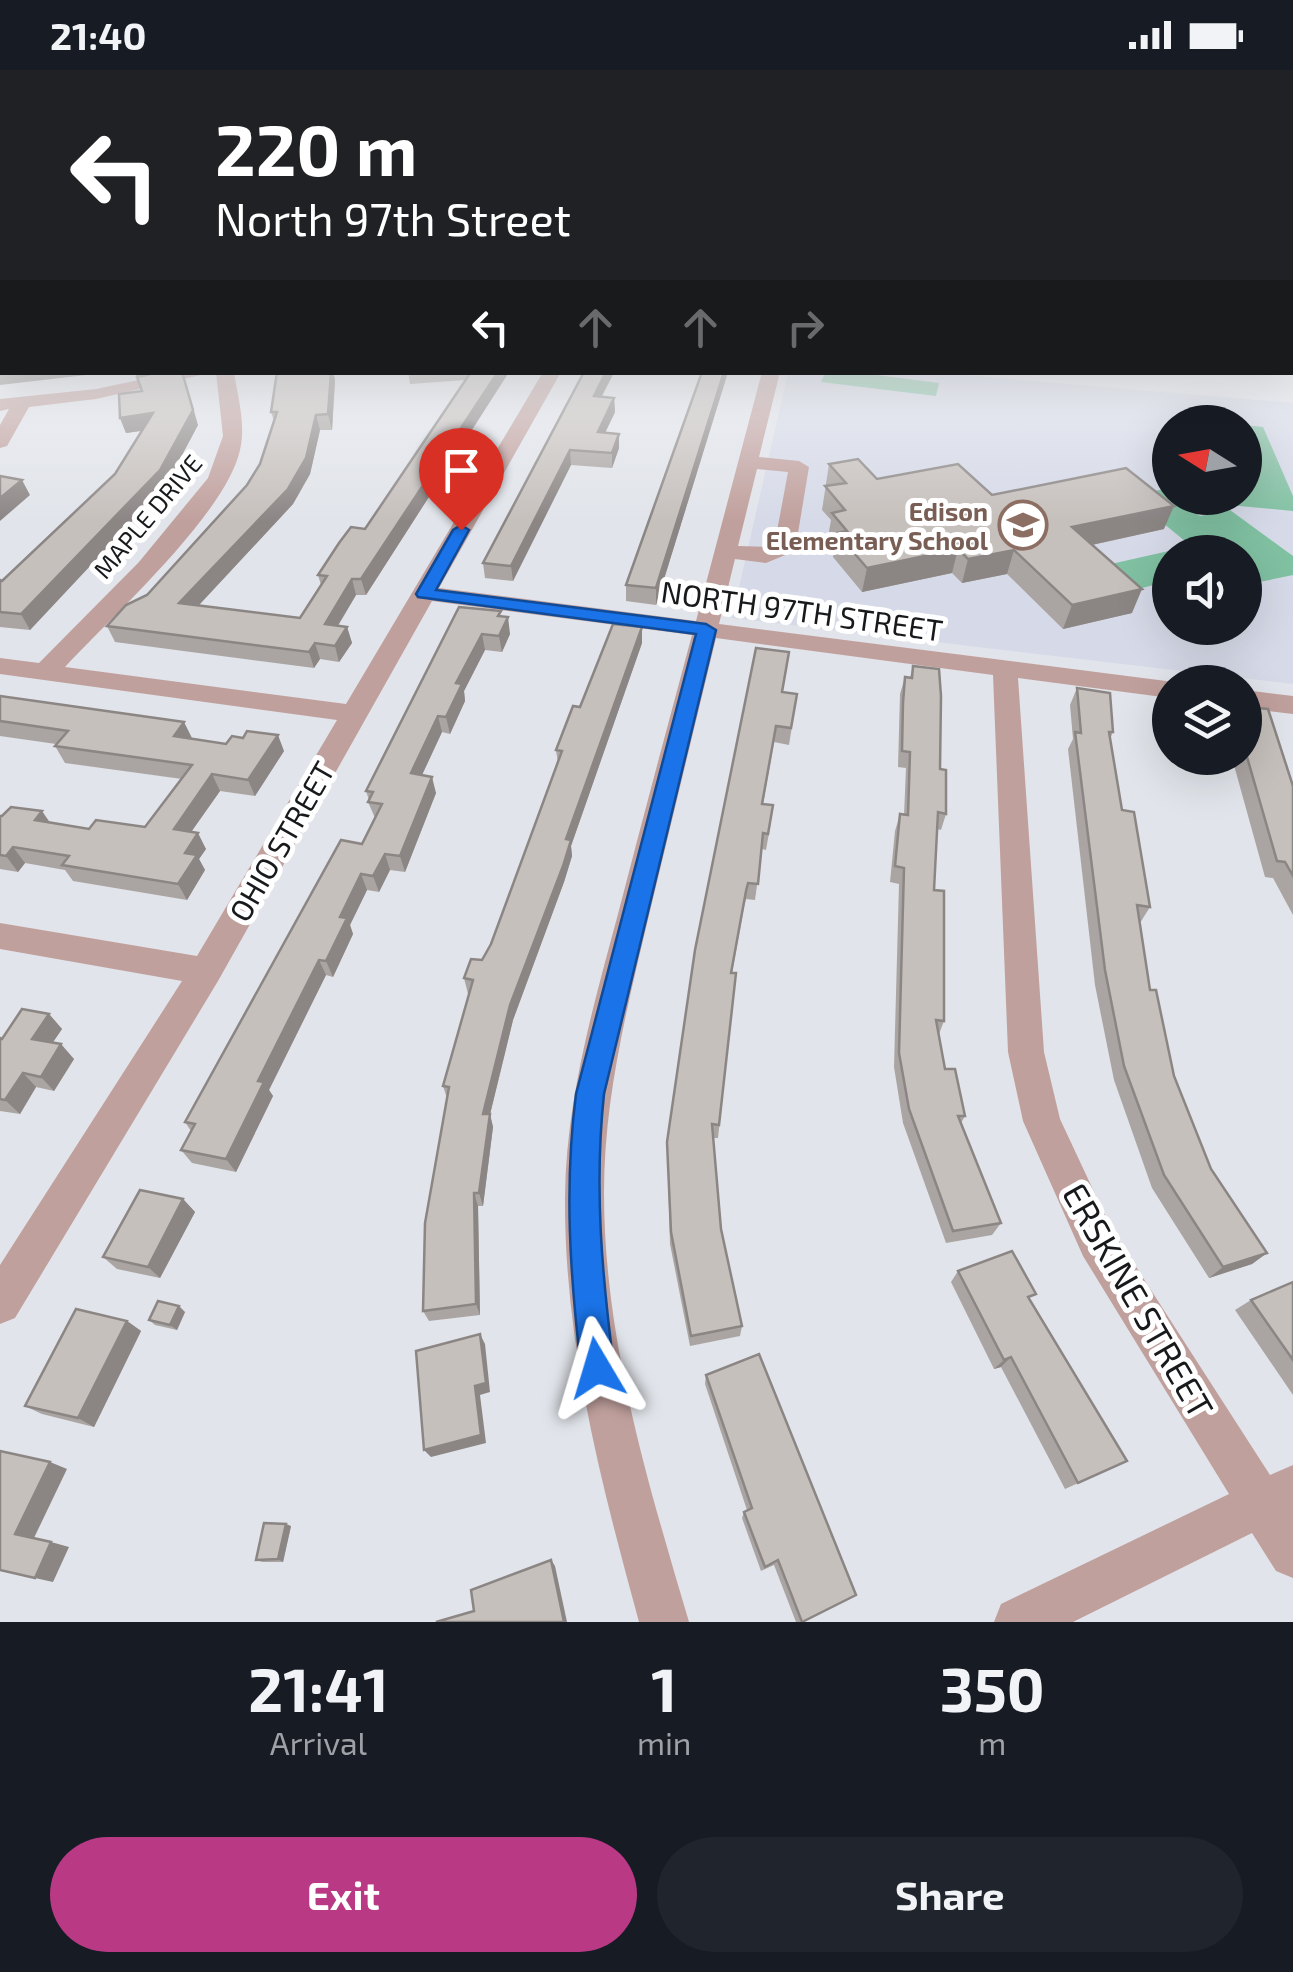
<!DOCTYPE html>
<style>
:root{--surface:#171b24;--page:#20242c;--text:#f1f3f6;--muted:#9ea1a6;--accent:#ba3984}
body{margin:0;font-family:"Exo 2",sans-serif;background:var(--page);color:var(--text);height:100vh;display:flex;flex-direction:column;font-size:38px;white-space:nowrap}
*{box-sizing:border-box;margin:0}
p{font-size:32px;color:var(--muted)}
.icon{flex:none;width:55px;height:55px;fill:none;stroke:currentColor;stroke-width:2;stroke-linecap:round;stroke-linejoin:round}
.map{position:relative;height:1552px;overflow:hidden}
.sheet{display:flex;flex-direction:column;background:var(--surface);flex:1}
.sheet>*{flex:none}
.hud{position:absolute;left:0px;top:0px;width:1295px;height:305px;box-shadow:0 10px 40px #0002;background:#202124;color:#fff;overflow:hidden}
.needle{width:65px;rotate:281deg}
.tools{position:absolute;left:1152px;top:335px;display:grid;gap:20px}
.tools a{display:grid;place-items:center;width:110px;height:110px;border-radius:50%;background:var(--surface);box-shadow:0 10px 40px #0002;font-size:50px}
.pin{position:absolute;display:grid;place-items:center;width:85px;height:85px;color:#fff;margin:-102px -42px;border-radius:50% 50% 50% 0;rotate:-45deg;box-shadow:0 0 10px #0007}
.pin .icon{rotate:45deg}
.me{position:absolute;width:110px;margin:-55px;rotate:353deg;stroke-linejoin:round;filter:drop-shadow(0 0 8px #0008)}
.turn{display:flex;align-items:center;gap:35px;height:210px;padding:0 50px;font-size:45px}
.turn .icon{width:130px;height:130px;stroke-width:2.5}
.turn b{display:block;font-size:70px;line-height:85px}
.lanes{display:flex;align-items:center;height:95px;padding:0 50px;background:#0003;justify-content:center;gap:50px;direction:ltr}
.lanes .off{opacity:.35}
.eta{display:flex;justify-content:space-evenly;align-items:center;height:170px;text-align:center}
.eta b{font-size:60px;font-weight:700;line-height:70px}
.primary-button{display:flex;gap:20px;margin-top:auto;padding:20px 50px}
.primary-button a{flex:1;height:115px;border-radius:60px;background:var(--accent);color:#fff;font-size:40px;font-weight:700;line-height:115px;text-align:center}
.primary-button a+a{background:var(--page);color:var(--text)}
.status{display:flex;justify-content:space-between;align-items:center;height:70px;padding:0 50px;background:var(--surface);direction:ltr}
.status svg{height:28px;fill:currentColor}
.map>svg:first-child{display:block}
.built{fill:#d6dae8;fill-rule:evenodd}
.green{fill:#80c1a2}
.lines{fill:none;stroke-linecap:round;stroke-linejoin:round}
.minor{fill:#c0a09d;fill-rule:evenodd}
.wall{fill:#aaa5a2}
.shaded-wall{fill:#8b8684}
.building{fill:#c6c0bc;stroke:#8b8684;stroke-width:2.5}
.route{fill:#1a73e8;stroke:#114b97;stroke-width:2.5}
.labels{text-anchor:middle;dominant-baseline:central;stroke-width:10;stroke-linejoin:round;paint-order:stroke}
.far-education-label{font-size:25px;font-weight:bold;fill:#785e54;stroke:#fff;text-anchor:end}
.far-street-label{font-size:25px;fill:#18191b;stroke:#fff}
.street-label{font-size:30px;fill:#18191b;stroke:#fff}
.near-street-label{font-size:35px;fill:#18191b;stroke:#fff}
</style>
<div class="status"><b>21:40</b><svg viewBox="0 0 49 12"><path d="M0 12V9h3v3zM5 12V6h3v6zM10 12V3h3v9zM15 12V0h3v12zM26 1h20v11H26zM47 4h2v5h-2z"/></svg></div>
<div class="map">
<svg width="1293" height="1552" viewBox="0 0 1293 1552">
<rect width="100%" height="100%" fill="#e1e4ea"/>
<path class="built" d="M788,303H941L1293,333V614L732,548ZM1170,352H1245V428H1170ZM1170,482H1245V558H1170Z"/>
<g class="green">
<polygon points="854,302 939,313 936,326 821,312 825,303"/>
<polygon points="1245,355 1263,357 1293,426 1293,441 1196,432 1195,428 1245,428"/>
<polygon points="1164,419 1170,428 1200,446 1230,440 1293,486 1293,505 1250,514 1245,511 1245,482 1170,482 1170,511 1130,521 1102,496 1191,476 1130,426"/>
</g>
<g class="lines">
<g class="minor">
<rect x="1292" y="277" width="1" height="10"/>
<polygon points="177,302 214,302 96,329 29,337 7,376 0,378 0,355 9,339 0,341 0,329 96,319"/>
<path d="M216,302H234C238,328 246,354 240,380C226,444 111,547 65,597L346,634L543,302H561L439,518L696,551L762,302H780L759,387L799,391L809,397L795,481L766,493L735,489L719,554L1174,612L1170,628L1018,608L1044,982L1060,1049L1111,1158L1270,1405L1293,1395V1508L1276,1501L1252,1463L1073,1552H994L1001,1534L1229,1424L1083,1186L1023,1051L1008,982L993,605L716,568C694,659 672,750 650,841C628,934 604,1026 604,1123C604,1270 648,1413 689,1552H639C601,1413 564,1272 565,1127C566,1030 593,937 618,844C642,751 667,658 692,565L432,531L218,911L15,1248L0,1254V1195L182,911L0,879V853L197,886L337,650L0,604V588L39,593L139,492L208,408L223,366ZM757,399L788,402L774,477L738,476Z"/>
<polygon points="1245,620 1293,626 1293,644 1245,638"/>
</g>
</g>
<g class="wall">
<polygon points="277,302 333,302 335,310 332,360 320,360 310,404 293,434 199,535 300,548 321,515 318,505 365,459 466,310 410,314 408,302 509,302 366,525 356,525 338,556 347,557 352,573 339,592 320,589 314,598 115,572 107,556 147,525 247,415 260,394 274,351 271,342"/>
<polygon points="584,302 635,302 614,303 601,327 614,328 615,342 605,362 619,364 619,378 612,398 571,395 513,511 485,508 483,493"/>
<polygon points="702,302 728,302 656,535 626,531 626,515"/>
<polygon points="142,321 198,355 166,415 30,560 0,557 0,510 2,511 115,404 142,361 126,363 120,348"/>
<polygon points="829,394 877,409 992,425 1164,459 1092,475 1132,543 1063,559 1007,504 962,513 952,503 862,522 833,487 835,475 828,467 831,450 822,440"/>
<polygon points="459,537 501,546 510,564 502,582 485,580 464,621 465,631 450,664 442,662 422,705 436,723 405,802 390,800 379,822 367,820 350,855 353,864 333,907 326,905 269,1020 273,1026 236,1102 192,1093 181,1080 191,1061 185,1052 362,774 375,748 368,732 369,730 366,721"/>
<polygon points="642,557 642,573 571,776 572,786 564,812 513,950 490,1045 493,1057 483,1136 478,1136 480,1245 429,1251 423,1241 447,1028 443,1016 469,924 468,924 464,908 482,890 491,874 558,693 556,680 580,637"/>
<polygon points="913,596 940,699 946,744 941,760 937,759 934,820 944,951 939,964 945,999 965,1046 961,1053 1001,1153 992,1165 946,1173 903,1053 894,997 899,814 890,812 895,761 900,744 904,745 906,698 898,697 900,624 905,607 910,608"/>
<polygon points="1077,618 1113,662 1110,669 1122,740 1150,837 1140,853 1150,920 1174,1006 1211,1099 1267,1183 1252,1194 1209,1208 1152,1118 1114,1010 1095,915 1068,679 1073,669 1070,635"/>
<polygon points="782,622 797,624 789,675 774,672 763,734 771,752 766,780 762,779 755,830 746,829 744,837 732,903 736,903 718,1068 713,1068 721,1159 742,1256 740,1266 690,1276 670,1174 667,1072"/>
<polygon points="0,626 192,669 284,681 255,726 220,721 191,762 206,779 199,789 205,800 187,830 73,811 65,800 25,793 18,802 0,799 0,746 89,759 145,757 182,709 65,693 55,676 56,674 0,666"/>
<polygon points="1245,637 1293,716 1293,845 1273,808 1265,807 1232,688 1245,688"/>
<polygon points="49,944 62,959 52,973 74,989 54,1021 36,1017 20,1044 0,1041 0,968 2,969"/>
<polygon points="183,1129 195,1142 160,1208 117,1199 103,1187"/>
<polygon points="958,1201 1030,1230 1127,1391 1065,1419 1001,1297 994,1299 951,1212"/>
<polygon points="1293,1212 1293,1325 1235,1240 1251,1230"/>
<polygon points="185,1242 177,1260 155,1255 149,1250"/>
<polygon points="127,1251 141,1261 94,1357 42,1344 25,1336"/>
<polygon points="706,1305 802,1552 796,1552 774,1495 761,1501 742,1448 744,1442 747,1440 705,1314"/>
<polygon points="291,1456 283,1492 262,1492 256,1490"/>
</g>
<g class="shaded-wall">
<polygon points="0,299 2,299 2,302 86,302 86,305 0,315"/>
<polygon points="135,302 158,302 137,307"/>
<polygon points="183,302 198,355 166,415 30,560 21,544"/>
<polygon points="331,302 333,302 335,310 332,360 328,344"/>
<polygon points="498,302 509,302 366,525 361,509"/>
<polygon points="606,302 614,302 595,340 594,326"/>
<polygon points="724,302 728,302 656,535 656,518"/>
<polygon points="614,328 615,342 599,376 598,362"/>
<polygon points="153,343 159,358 126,363 120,348"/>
<polygon points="316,345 320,360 310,404 293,434 186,549 179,533"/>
<polygon points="619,364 619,378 612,398 612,383"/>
<polygon points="570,380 571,395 513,511 511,496"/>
<polygon points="22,410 30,425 0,451 0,428"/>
<polygon points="1174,436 1164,459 1064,481 1072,457"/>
<polygon points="958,479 952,503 862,522 867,498"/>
<polygon points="1014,480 1007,504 962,513 968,489"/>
<polygon points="352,509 356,525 329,570 325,554"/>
<polygon points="1142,519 1132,543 1063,559 1072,535"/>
<polygon points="508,547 510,564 502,582 499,566"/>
<polygon points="347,557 352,573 339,592 335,576"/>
<polygon points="642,557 642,573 571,776 572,786 564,812 513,950 490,1044 493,1057 483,1136 479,1123 483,1044 510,935 566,769"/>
<polygon points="482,564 485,580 464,621 465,631 450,664 446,647 456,613"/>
<polygon points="315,573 320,589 314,598 309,582"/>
<polygon points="438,646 442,662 415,720 411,703"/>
<polygon points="184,652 192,668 174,666"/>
<polygon points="278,665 284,681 255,726 248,710"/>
<polygon points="212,704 220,721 182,775 174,759"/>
<polygon points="432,707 436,723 405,802 400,786"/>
<polygon points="42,741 53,757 35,750"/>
<polygon points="198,763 206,779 199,789 205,800 187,830 178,814 185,783"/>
<polygon points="13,777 25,793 18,802 6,786"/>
<polygon points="385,784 390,800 379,822 373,806"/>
<polygon points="361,804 367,820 350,855 353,864 333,907 326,891 340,847"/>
<polygon points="319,890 326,905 269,1020 273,1026 236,1102 226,1089 258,1011"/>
<polygon points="49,944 62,959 45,984 32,969"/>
<polygon points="61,974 74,989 54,1021 41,1007"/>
<polygon points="23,1003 36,1017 20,1044 5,1030"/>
<polygon points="474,1123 478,1136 480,1245 476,1234"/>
<polygon points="183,1129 195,1142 160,1208 148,1197"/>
<polygon points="1267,1183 1252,1194 1209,1208 1223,1197"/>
<polygon points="179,1236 185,1242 177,1260 170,1255"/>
<polygon points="127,1251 141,1261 94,1357 78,1348"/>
<polygon points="480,1264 485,1274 490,1322 480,1325 486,1373 431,1387 424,1380"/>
<polygon points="1011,1287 1001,1297 994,1299 1004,1290"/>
<polygon points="50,1392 67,1399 33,1470 15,1464"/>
<polygon points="286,1454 291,1456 283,1492 278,1489"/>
<polygon points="51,1472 69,1477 53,1512 35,1508"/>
<polygon points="551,1490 555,1496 567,1552 564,1552"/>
</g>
<g class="building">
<rect x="0" y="235" width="2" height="64"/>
<polygon points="159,302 182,302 193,340 160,400 21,544 0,542 0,510 2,511 115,404 153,343 120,348 119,324 142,321 137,307"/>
<polygon points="277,302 331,302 328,344 316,345 306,388 288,419 179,533 300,548 327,506 318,505 339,473 351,457 365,459 471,302 498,302 361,509 352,509 325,554 347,557 335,576 315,573 309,582 107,556 126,535 147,525 247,415 260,394 277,342 271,342"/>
<polygon points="584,302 606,302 594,326 614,328 598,362 619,364 612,383 570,380 511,496 483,493"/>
<polygon points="702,302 724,302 656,518 626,515"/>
<polygon points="858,389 877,409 958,394 992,425 1126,398 1174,436 1072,457 1142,519 1072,535 1014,480 968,489 958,479 867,498 837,463 847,461 832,443 845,440 825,416 846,413 829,394"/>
<polygon points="0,406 22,410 0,428"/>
<polygon points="459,537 501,541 498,546 508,547 499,566 482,564 456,613 462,614 446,647 438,646 411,703 432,707 400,786 385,784 373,806 361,804 340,847 347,848 326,891 319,890 258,1011 264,1012 226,1089 181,1080 195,1054 185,1052 341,770 362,774 382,734 368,732 373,722 366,721"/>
<polygon points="613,554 642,557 566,769 571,770 563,796 510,935 483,1044 490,1044 479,1123 474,1123 476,1234 423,1241 425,1153 449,1017 443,1016 473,910 464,908 471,889 482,890 491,874 562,681 556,680 573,636 580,637"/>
<polygon points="756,578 789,582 782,622 797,624 791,658 776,656 762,734 773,735 768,764 763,763 758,814 748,813 746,821 731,903 736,903 719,1055 712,1054 721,1159 742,1256 691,1266 671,1162 667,1072 695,880"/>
<polygon points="913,596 939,599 941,626 940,699 946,700 946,744 938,742 934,820 944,821 944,951 936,950 945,999 955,999 965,1046 958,1046 1001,1153 953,1161 909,1039 899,983 904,798 895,796 900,744 908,745 910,682 902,681 903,633 905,607 912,608"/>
<polygon points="1077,618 1110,623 1113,662 1109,662 1122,740 1134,742 1150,837 1137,835 1150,920 1156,920 1174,1006 1211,1099 1267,1183 1223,1197 1164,1105 1124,996 1105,900 1075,662 1081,663"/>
<polygon points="0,626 184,652 174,666 226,674 232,666 243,668 247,661 278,665 248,710 212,704 174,759 198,763 185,783 197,785 178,814 62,795 69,786 13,777 6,786 0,785 0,746 2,746 11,737 42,741 35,750 89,759 96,750 145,757 192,695 55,676 68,661 0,651"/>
<polygon points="1245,637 1268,639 1293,716 1293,806 1285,792 1277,791 1245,680"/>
<polygon points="22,939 49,944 32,969 61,974 41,1007 23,1003 5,1030 0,1029 0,968 2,969"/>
<polygon points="140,1120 183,1129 148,1197 103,1187"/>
<polygon points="1012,1181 1036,1224 1028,1227 1127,1391 1078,1413 1011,1287 1004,1290 958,1201"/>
<polygon points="1293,1212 1293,1290 1251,1230"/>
<polygon points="158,1231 179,1236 170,1255 149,1250"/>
<polygon points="76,1239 127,1251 78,1348 25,1336"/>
<polygon points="480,1264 486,1313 475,1316 481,1365 424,1380 416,1281"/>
<polygon points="759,1284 856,1525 802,1552 778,1490 765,1497 744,1442 752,1438 706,1305"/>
<polygon points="0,1381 50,1392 15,1464 51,1472 35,1508 0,1500"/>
<polygon points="264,1453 286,1454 278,1489 256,1490"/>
<polygon points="551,1490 564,1552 436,1552 474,1541 471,1520"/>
</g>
<linearGradient id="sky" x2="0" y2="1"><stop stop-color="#79b5e2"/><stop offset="0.52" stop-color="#f2f3f6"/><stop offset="1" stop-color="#f2f3f6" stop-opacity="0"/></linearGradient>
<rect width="1293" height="452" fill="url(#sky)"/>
<path class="route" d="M461,455L469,460L436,520L706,554L716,560L604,1024C594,1117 602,1205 614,1298L609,1309L597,1314L586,1309L581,1298C570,1205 564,1117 576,1024L696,564L418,527L416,524L453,460Z"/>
<defs>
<g id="school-ring" transform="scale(2.5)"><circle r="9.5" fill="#fff" stroke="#8d6e63" stroke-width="1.5"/><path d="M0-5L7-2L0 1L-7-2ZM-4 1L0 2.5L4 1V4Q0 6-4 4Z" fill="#8d6e63"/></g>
</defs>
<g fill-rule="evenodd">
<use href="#school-ring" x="1023" y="455"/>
</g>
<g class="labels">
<g class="far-education-label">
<text x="988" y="441">Edison<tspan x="988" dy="29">Elementary School</tspan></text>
</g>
<g class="far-street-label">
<text transform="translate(147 446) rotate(-50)">MAPLE DRIVE</text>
</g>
<g class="street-label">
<text transform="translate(802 540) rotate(8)">NORTH 97TH STREET</text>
<text transform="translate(281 771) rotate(-60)">OHIO STREET</text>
</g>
<g class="near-street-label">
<text transform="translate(1139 1230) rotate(60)">ERSKINE STREET</text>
</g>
</g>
</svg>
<div class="tools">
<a><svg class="needle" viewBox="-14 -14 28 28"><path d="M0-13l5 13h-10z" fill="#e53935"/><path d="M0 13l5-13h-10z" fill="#9ea1a6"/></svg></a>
<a><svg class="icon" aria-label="sound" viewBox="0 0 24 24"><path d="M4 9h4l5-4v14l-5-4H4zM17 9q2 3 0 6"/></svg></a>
<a><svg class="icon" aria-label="layers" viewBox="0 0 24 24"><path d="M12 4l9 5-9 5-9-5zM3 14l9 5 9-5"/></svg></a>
</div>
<div class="pin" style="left:461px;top:460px;background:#d93025"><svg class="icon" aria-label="arrive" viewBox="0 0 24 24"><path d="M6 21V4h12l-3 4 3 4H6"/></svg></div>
<svg class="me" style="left:597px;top:1298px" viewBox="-20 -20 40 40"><path d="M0-17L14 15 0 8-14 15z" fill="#1a73e8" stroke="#fff" stroke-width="4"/></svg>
<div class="hud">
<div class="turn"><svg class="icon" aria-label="left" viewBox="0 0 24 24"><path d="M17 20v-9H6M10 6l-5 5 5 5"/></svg><div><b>220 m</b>North 97th Street</div></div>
<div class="lanes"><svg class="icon" aria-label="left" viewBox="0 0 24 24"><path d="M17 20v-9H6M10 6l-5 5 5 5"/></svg><svg class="icon off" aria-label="ahead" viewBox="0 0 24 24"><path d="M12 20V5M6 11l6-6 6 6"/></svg><svg class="icon off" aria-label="ahead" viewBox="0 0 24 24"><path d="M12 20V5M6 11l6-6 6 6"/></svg><svg class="icon off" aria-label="right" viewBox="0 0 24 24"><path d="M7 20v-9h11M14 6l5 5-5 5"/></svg></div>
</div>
</div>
<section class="sheet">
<div class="eta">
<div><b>21:41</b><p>Arrival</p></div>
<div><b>1</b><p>min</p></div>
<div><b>350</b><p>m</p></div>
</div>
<div class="primary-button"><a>Exit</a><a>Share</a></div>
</section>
